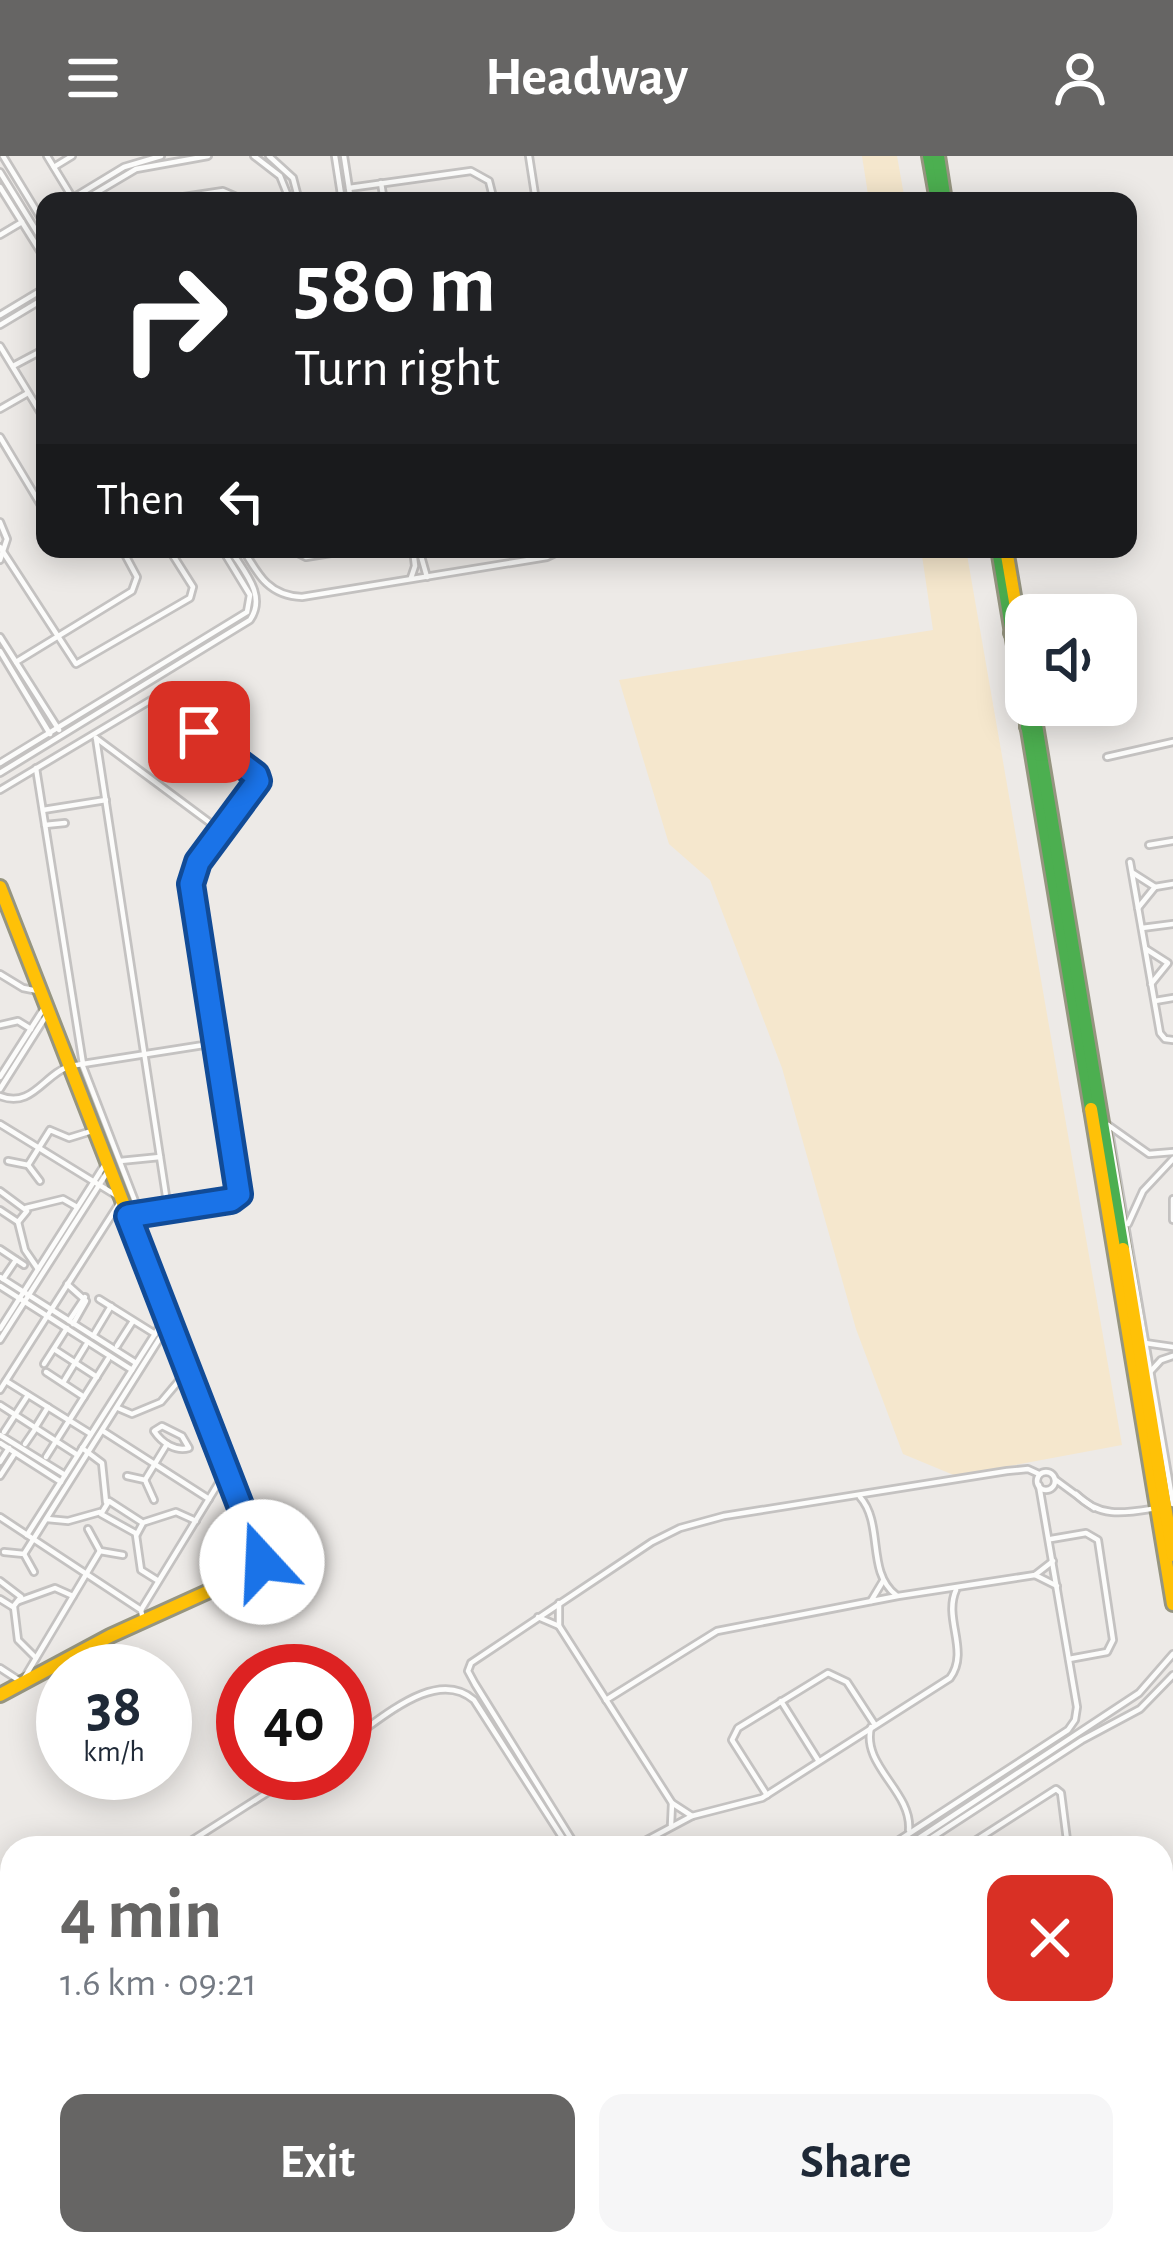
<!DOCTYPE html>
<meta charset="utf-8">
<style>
:root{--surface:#fff;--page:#f6f6f7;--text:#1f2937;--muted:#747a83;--accent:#666564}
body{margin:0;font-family:"Alegreya Sans",sans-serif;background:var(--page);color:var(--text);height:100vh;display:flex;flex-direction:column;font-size:45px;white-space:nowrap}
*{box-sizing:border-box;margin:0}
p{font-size:39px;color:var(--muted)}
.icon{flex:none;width:66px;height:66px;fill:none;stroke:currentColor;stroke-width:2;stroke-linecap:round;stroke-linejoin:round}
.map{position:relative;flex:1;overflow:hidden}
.side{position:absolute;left:0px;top:1680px;width:1173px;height:420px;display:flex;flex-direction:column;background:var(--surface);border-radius:36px 36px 0 0;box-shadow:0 6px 30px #0003}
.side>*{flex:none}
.guide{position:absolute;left:36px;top:36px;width:1101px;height:366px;border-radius:24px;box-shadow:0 6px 30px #0003;background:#202124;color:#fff;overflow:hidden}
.tools{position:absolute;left:1005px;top:438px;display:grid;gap:24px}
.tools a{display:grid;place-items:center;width:132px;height:132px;border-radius:24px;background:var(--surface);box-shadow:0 6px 30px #0003;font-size:60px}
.speed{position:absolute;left:36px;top:1488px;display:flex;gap:24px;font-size:60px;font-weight:700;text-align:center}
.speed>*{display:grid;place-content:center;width:156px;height:156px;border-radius:50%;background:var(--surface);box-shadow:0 6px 30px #0003;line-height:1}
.speed small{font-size:30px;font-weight:400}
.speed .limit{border:18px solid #d22;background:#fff;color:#111}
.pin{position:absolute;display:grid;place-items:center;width:102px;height:102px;color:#fff;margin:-51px;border-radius:24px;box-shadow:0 6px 18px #0006}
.me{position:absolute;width:132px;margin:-66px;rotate:340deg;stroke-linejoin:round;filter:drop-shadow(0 0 9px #0008)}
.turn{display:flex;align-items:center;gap:42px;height:252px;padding:0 60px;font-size:54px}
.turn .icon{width:156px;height:156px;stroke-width:2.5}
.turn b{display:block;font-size:84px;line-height:102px}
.then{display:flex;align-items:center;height:114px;padding:0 60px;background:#0003;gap:24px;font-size:45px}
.round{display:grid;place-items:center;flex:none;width:126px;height:126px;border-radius:24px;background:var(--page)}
.overview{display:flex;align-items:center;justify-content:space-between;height:204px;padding:0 60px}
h1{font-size:72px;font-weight:700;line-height:90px;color:var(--accent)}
.primary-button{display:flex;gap:24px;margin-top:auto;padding:24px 60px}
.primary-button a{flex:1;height:138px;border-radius:24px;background:var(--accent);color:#fff;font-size:48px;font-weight:700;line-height:138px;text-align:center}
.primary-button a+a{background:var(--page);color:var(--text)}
header{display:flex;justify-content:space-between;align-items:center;height:156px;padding:0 60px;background:var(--accent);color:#fff;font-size:54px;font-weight:700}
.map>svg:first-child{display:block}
.sand{fill:#f5e7cd}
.park{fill:#d8f1d4}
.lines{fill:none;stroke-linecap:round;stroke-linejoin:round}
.street-casing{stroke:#c4c2c1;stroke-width:10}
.fast-casing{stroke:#969580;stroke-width:18}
.slow-casing{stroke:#969580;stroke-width:18}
.street{stroke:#fcfcfb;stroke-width:4.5}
.fast{stroke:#4caf50;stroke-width:12}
.slow{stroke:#ffc107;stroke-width:12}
.route-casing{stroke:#114b97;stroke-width:30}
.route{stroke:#1a73e8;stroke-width:21}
</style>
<header><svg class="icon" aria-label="menu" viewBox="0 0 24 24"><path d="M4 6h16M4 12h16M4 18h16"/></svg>Headway<svg class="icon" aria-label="person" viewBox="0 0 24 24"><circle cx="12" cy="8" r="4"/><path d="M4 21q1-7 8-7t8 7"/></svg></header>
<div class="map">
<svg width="1173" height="2100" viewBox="0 0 1173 2100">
<rect width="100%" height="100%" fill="#edeae7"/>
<g class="sand">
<polygon points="862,0 897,0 905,45 869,45"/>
<polygon points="921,393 966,393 1122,1289 956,1320 903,1298 856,1173 782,912 710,724 669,688 619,524 933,474"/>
<polygon points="1173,1885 1173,2100 1124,2100 1122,2088 1161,2088 1161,1887"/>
</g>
<polygon class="park" points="360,2088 685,2088 693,2100 341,2100"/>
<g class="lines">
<g class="street-casing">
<g id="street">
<polyline points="3,0 45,69"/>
<polyline points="47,0 72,41"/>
<polyline points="254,0 280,20 290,45"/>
<polyline points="269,0 293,22 299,45"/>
<polyline points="335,0 342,45"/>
<polyline points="344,0 351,45"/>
<polyline points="529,0 536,45"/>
<polyline points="54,11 72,0"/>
<polyline points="0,16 45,89"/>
<polyline points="381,27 384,45"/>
<polyline points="0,31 45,103"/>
<polyline points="349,32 471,15 489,25 494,45"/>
<polyline points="68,45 124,11 161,0"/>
<polyline points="82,45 136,13 208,0"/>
<polyline points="157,45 223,35 246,45"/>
<polyline points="0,79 22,66"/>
<polyline points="0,159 45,132"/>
<polyline points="0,169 45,142"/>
<polyline points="0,190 45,264"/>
<polyline points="13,210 45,193"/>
<polyline points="0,253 28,237"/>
<polyline points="0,281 45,356"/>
<polyline points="0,366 7,383 0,404"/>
<polyline points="0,391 76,508 190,442 193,431 169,393"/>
<path d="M243,393C258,419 269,440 302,441L547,401L564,393"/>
<polyline points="290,393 306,401 356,393"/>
<polyline points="419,393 427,421"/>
<polyline points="411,422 415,410 413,393"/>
<polyline points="0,481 59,574"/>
<polyline points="0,495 50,578"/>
<polyline points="16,506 132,435 137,421 122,393"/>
<polyline points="96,582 168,1053"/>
<polyline points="96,582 217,672"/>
<polyline points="1107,601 1173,586"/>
<polyline points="0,607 247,456 250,439 222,393"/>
<polyline points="36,612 83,908"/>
<path d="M0,617L250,464C267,439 244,416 230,393"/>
<polyline points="0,634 151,544 255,619"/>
<polyline points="43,654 106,644"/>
<polyline points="45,669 65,667"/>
<polyline points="1149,689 1173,685"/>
<polyline points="1130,706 1160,877 1165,883 1173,884"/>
<polyline points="1133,717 1155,731 1138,752"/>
<polyline points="1155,731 1173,728"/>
<polyline points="1142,772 1173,768"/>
<polyline points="1146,793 1168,807 1151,828"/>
<polyline points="0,818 23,832 38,835"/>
<polyline points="1155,845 1173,842"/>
<polyline points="0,869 18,865 31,873"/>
<polyline points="82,908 140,1058"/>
<polyline points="0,921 46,849"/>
<polyline points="0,933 48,857"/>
<path d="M0,940C32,953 44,918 70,910L210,888"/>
<polyline points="0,968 122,1043 0,1234"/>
<polyline points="1108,969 1173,1348"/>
<polyline points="1108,969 1149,998 1173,996"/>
<polyline points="8,1005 28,1009 40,1025"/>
<polyline points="120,1005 160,1001"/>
<polyline points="28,1009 50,974 69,982 95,974"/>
<polyline points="0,1035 27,1055 18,1066 0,1054"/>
<polyline points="1173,1043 1173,1064"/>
<polyline points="231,1044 239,1038 191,728 198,706 258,627 255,619"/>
<polyline points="231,1044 185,723 192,704 254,620"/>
<polyline points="26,1052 63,1043 77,1051"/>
<polyline points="130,1059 231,1044"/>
<polyline points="18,1066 25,1094 38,1113"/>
<polyline points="1128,1068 1143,1035 1173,1003"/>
<polyline points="0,1093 24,1109"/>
<polyline points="0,1121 136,1207"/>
<polyline points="3,1123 16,1104"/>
<polyline points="67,1128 86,1145 73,1168"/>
<polyline points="0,1130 132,1214"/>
<polyline points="99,1143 155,1178"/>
<polyline points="69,1165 85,1141"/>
<polyline points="0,1173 107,1005"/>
<polyline points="93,1180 111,1150"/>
<polyline points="0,1184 110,1012"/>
<polyline points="1145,1187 1173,1191"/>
<polyline points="117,1190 133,1165"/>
<polyline points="54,1193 97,1221"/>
<polyline points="44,1208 67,1172"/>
<polyline points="46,1216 84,1241"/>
<polyline points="1150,1216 1161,1204 1173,1200"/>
<polyline points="6,1225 91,1278"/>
<polyline points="64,1225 86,1189"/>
<polyline points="0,1249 76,1298"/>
<polyline points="118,1252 132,1258 161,1246 188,1214"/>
<path d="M162,1270L182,1280L189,1292C176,1296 162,1287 154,1275Z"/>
<polyline points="35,1272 48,1251"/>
<polyline points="103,1275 209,1343"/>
<polyline points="4,1276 28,1239"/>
<polyline points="0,1279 65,1319"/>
<polyline points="0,1287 61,1326"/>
<polyline points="25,1288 36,1272"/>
<polyline points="82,1292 102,1307 106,1346"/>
<polyline points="46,1301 108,1203"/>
<polyline points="0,1306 9,1292"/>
<circle cx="1046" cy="1325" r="9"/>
<polyline points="0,1320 15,1297"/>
<polyline points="127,1320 145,1324 154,1344"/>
<polyline points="145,1324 167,1288"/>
<polyline points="1056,1324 1094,1352"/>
<path d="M1076,1338C1100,1363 1126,1357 1157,1352"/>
<path d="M860,1341C884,1368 866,1416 896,1439"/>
<polygon points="109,1345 143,1367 137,1378 101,1358"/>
<polyline points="0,1361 141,1454 143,1464"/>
<polyline points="47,1363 68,1365 100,1356"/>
<polyline points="145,1366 176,1356 196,1365"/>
<polyline points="88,1373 100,1395 123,1399"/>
<polyline points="27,1379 167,1159"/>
<polyline points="136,1379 141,1414 157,1424"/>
<polyline points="1051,1383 1086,1377 1098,1384 1113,1484 1107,1496 1069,1503"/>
<polyline points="4,1396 24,1398 34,1416"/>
<polyline points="24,1398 170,1166"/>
<polyline points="1035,1419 1057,1430"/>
<polyline points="0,1425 21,1441 13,1451 0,1443"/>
<polyline points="19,1445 55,1432 73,1440"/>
<polyline points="871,1445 883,1425"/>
<polyline points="559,1447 559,1470 672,1647 692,1660"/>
<polyline points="14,1451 18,1484 36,1502"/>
<polyline points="141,1454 226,1315"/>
<polyline points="538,1461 559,1470"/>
<polyline points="0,1512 20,1525"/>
<polyline points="23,1524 100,1395"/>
<polyline points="606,1544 717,1475 898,1440 1035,1419 1053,1405"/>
<polyline points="781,1545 818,1604"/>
<path d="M871,1571C861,1610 912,1635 909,1674"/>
<path d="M345,1587C379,1566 435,1510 474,1544L569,1692"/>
<polyline points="767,1639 732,1584 738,1572 828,1517 847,1526 875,1569"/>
<polyline points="671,1669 672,1647"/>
<polyline points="180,1692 298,1617"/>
<polyline points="577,1692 475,1528 468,1515 471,1507 652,1386 680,1372 724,1360 1007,1315 1028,1313 1039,1318"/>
<path d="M632,1692L692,1660L762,1642L950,1522C970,1495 943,1463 956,1434"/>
<polyline points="887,1692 1068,1574 1075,1564 1077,1551 1039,1329"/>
<polyline points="904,1692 1139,1537 1173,1498"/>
<polyline points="916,1692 1082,1584 1140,1553 1173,1519"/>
<polyline points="964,1692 1056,1633 1061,1637 1068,1692"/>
<polyline points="0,1807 12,1799"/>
<polyline points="1113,2088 1114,2100"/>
<polyline points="287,2100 305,2088"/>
<polyline points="300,2100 319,2088"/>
<polyline points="331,2100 350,2088"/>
<polyline points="767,2100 786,2088"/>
</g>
</g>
<g class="fast-casing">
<g id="fast">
<polyline points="929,0 937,45"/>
<polyline points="938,0 945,45"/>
<polyline points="998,393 1091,953"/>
<polyline points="1027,571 1036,569 1123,1093"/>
<polyline points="0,2077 15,2100"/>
<polyline points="25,2088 33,2100"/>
</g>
</g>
<g class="slow-casing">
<g id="slow">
<polyline points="1006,393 1020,475 1011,477"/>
<polyline points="0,731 263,1406 258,1413 110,1480 0,1539"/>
<polyline points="1091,953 1173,1448"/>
<polyline points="1123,1093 1173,1399"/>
<polyline points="0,2049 12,2068"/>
</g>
</g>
<use href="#street" class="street"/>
<use href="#fast" class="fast"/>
<use href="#slow" class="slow"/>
</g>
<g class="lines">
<g class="route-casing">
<polyline id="route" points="199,576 256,619 258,625 198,706 191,728 239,1038 231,1044 128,1060 262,1406"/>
</g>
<use href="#route" class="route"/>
</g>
</svg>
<div class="tools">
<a><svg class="icon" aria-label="sound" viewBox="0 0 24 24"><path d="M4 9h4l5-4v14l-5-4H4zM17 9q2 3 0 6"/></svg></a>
</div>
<div class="speed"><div>38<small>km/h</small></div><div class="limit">40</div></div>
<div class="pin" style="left:199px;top:576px;background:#d93025"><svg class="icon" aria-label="arrive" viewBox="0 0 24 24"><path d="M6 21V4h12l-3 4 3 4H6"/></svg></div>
<svg class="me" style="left:262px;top:1406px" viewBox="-20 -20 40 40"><circle r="19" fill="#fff"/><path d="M0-13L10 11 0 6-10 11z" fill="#1a73e8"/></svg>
<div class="guide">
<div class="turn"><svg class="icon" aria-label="right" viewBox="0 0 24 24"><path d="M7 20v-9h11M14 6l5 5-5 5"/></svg><div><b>580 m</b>Turn right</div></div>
<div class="then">Then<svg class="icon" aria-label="left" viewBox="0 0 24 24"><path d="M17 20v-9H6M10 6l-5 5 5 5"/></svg></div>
</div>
<section class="side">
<div class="overview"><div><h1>4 min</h1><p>1.6 km · 09:21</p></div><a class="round" style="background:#d93025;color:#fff"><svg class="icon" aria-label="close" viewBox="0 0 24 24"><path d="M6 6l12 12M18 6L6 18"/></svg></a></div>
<div class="primary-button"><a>Exit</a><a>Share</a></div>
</section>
</div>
